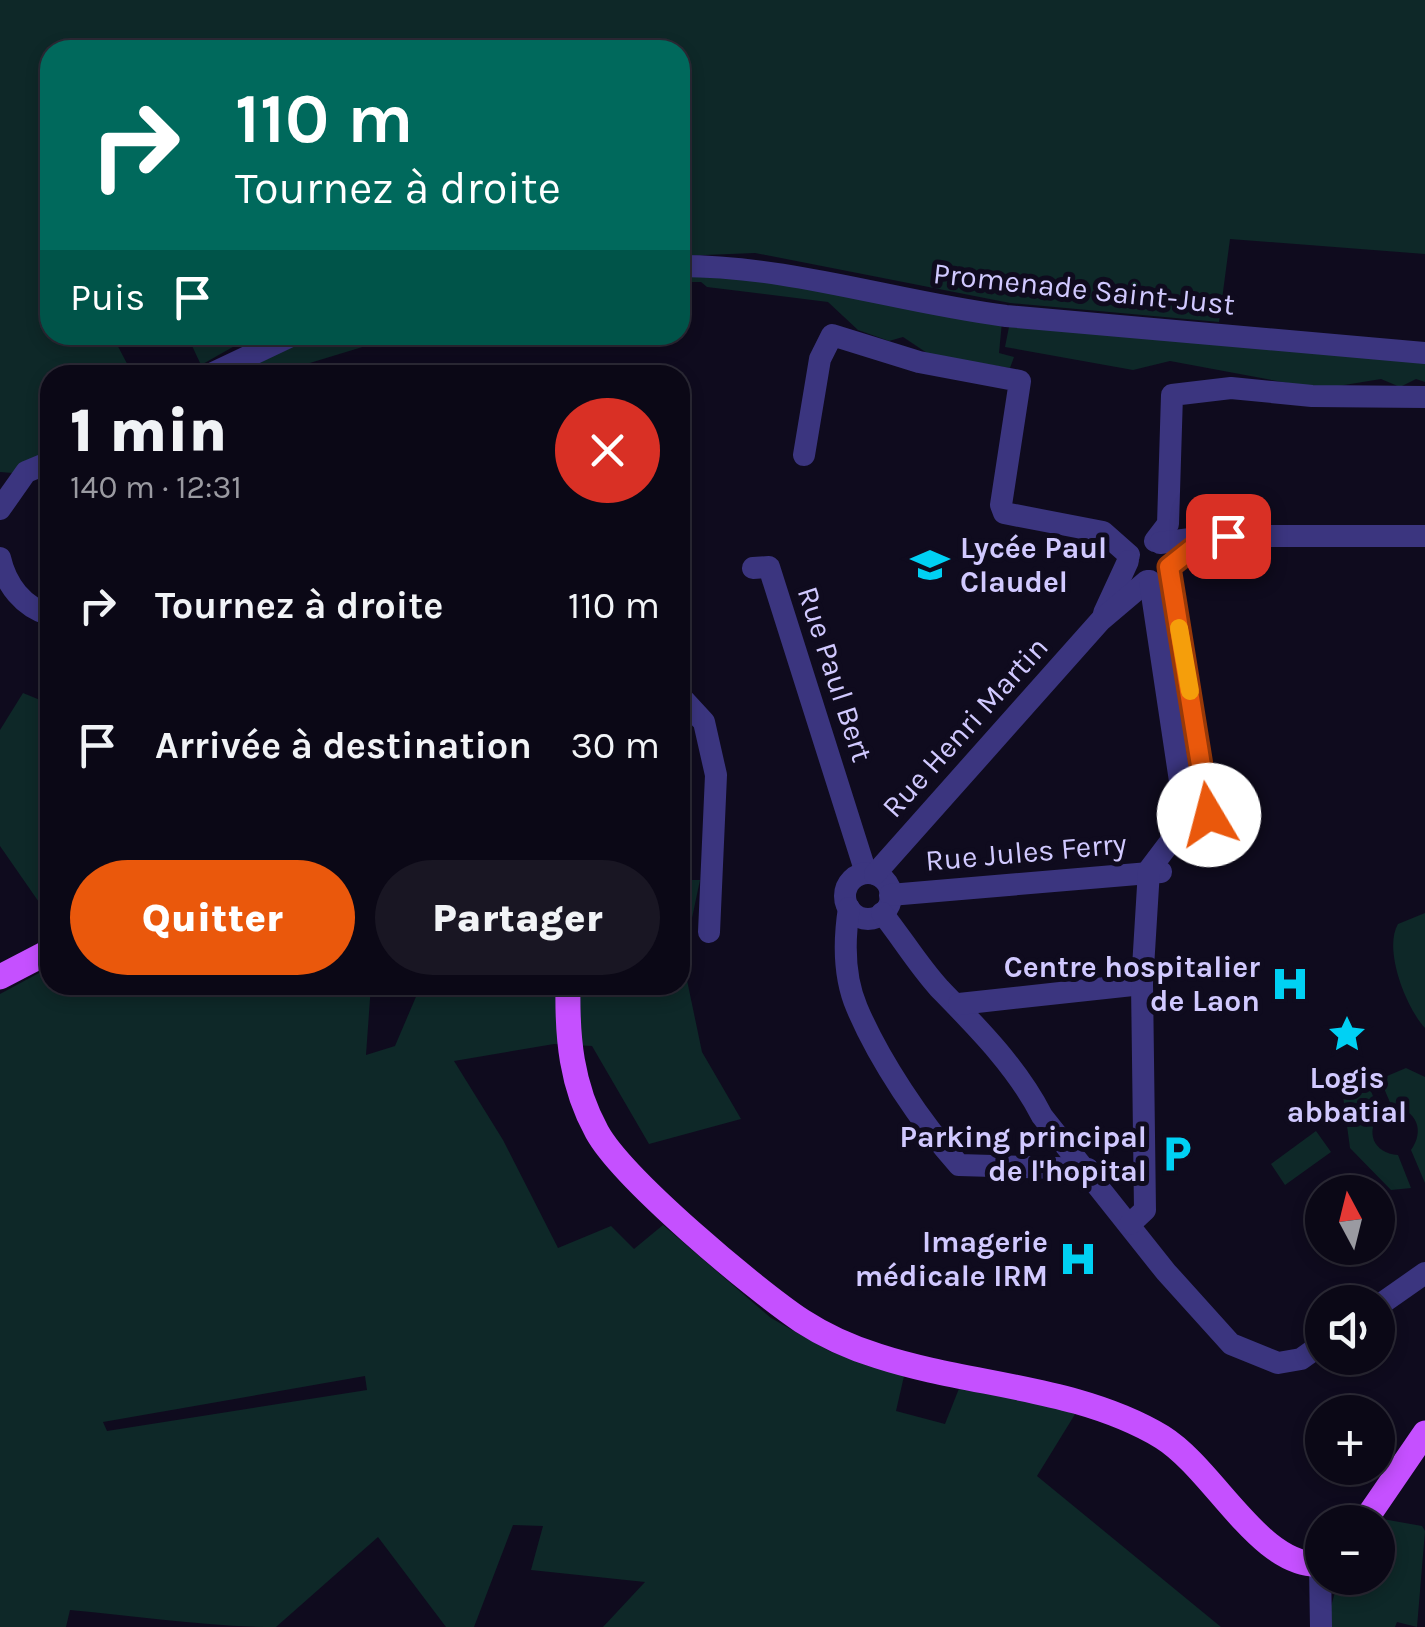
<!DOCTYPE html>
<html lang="fr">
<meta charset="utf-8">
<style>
:root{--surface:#0b0816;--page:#191623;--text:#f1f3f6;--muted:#9a9aa1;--line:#2b2935;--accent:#ea580c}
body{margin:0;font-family:Karla,sans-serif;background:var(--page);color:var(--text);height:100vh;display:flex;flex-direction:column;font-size:38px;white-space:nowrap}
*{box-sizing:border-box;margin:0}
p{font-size:32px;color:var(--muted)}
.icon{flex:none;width:55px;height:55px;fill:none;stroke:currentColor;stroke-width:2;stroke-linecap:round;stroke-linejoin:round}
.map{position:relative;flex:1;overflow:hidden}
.drawer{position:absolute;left:40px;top:365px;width:650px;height:630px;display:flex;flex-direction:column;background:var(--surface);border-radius:30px;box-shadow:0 5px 15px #0003,0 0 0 2px var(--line)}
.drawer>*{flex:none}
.banner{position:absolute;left:40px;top:40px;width:650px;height:305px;border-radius:30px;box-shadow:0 5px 15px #0003,0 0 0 2px var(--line);background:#00695c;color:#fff;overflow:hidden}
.needle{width:65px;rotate:353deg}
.buttons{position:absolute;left:1305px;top:1175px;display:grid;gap:20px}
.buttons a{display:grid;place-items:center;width:90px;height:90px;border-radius:50%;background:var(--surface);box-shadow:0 5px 15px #0003,0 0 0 2px var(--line);font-size:50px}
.pin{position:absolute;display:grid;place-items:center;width:85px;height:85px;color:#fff;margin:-42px;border-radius:20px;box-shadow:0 5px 15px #0006}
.me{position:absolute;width:110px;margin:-55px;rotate:352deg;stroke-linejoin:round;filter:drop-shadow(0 0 8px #0008)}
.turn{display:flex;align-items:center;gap:35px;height:210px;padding:0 30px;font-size:45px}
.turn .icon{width:130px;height:130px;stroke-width:2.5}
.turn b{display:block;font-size:70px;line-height:85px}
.then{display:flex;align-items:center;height:95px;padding:0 30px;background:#0003;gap:20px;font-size:38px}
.round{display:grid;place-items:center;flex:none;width:105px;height:105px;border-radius:52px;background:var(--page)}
.head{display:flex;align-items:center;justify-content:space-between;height:170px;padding:0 30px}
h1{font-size:60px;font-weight:800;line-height:75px}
.cta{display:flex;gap:20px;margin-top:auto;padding:20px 30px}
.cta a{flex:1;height:115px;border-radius:60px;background:var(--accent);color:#fff;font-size:40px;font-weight:800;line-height:115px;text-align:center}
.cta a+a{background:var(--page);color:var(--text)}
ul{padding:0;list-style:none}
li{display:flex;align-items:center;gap:30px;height:140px;padding:0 30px}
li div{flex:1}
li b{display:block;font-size:38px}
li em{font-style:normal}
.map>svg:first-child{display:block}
.green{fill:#0e2828;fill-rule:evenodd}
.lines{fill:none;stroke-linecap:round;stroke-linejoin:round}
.minor{stroke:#3b357f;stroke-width:22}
.major{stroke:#c550ff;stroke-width:25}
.route-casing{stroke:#983908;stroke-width:25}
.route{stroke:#ea580c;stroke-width:18}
.slow{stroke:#f59e0b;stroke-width:18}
.labels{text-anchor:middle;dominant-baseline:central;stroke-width:10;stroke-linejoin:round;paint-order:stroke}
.street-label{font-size:30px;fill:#d1c9ff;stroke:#0f0b1e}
.poi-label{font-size:30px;font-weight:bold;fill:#d1c9ff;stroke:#0f0b1e;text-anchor:end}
</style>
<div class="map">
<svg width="1425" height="1627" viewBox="0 0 1425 1627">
<rect width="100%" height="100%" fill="#0f0b1e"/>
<g class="green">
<polygon points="0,0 1425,0 1425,254 1230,239 1219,322 1010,303 755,253 680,256 680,50 50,50 50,335 112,335 133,375 50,375 50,451 13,473 0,472"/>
<polygon points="723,269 1002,322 999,353 1014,357 1010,368 930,355 903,337 889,341 858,330 828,302 707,287 701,282 687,282 680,290 680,271"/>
<polygon points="1010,322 1425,360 1425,382 1416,379 1400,387 1381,379 1320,389 1170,361 1133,370 1005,347"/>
<polygon points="187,335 254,335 201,365"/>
<polygon points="305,335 402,335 290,369 287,363 273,366 273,375 220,375"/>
<polygon points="23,693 50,704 50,918 0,846 0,730"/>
<path d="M680,880H700L683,961L702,1052L741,1119L649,1144L592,1046L554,1044L454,1061L503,1140L558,1248L611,1226L634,1249L663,1225L771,1318L831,1352L904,1376L896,1411L945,1424L960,1386L1077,1411L1037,1476L1221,1627H603L645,1582L531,1570L543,1526L513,1525L474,1627H446L378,1537L276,1627C206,1627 139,1616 70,1610L66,1627H0V994L50,967V985H371L366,1055L395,1046L421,985H680ZM365,1376L367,1390L107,1431L103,1422Z"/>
<path d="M1425,913V1028C1406,1008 1383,949 1398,924Z"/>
<path d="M1406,1068L1425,1077V1183L1411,1150C1425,1131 1417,1109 1392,1107L1380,1079Z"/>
<path d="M1368,1084L1380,1113C1365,1132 1373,1153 1398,1155L1411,1188L1391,1190L1350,1148L1343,1096Z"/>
<polygon points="1316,1131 1331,1152 1285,1185 1271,1164"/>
<polygon points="1377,1518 1422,1526 1425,1531 1417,1627 1397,1622 1395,1627 1331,1627 1330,1610 1339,1578 1378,1578"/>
</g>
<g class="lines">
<g class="minor">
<path d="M680,266C792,266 896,302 1006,316L1425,353"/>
<polyline points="209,375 293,335"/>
<polyline points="804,455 820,359 832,335 919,362 1020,381 1001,505 1004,513 1103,532 1129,555"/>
<polyline points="0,509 26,472 50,462"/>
<polyline points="1155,541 1168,524 1172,395 1231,388 1312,396 1425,397"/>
<polyline points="1160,543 1213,536 1425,536"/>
<path d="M0,558C6,585 23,607 50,615"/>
<polyline points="1169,567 1209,815 1185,848"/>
<polyline points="753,568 769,567 866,873"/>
<polyline points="1104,613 1128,561"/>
<polyline points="680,696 704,722 716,775 709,932"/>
<circle cx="868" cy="896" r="23"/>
<polyline points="875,874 1101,620 1147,581"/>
<polyline points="890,895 1161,872"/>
<path d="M849,908C844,940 844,978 857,1008C879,1060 921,1123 959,1165L1088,1169"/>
<path d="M882,913C902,938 918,965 939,988C977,1027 1017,1067 1042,1116L1166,1272L1231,1344L1278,1363L1301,1359L1322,1344"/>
<polyline points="959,1004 1142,984"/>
<polyline points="1130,1224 1145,1210 1142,984 1149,870 1186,821 1150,581"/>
<polyline points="1378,1306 1425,1273"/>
<polyline points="1320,1566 1321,1627"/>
</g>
<g class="major">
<polyline points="0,977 50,951"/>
<path d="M568,985C567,1037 571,1085 597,1132C623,1179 754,1289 802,1321C825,1336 852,1348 878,1356C970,1386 1077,1386 1162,1437C1215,1470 1261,1570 1322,1564"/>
<polyline points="1364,1522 1425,1433"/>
</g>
</g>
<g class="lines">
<g class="route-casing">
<polyline id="route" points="1209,815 1169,567 1198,544 1228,536"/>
</g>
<use href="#route" class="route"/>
<polyline class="slow" points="1179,628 1190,691"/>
</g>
<defs>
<g id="school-bare" transform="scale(3)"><path d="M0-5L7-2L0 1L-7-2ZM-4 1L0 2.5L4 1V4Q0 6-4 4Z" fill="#00d1f4" stroke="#0f0b1e" stroke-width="2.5" paint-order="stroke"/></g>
<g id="hospital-bare" transform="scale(3)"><path d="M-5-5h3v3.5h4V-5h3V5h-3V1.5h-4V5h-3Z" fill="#00d1f4" stroke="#0f0b1e" stroke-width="2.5" paint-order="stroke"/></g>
<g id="sight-bare" transform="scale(3)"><path d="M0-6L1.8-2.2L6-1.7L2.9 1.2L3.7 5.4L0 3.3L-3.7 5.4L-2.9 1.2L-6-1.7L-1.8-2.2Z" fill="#00d1f4" stroke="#0f0b1e" stroke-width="2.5" paint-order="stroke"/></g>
<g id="parking-bare" transform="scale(3)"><path d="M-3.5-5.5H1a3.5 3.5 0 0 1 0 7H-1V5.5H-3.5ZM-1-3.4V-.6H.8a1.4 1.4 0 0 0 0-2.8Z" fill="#00d1f4" stroke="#0f0b1e" stroke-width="2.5" paint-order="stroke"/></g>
</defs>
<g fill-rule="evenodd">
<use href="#school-bare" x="930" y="565"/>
<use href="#hospital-bare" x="1290" y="984"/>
<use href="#sight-bare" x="1347" y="1034"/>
<use href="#parking-bare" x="1177" y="1154"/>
<use href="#hospital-bare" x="1078" y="1259"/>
</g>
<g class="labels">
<g class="street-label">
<text transform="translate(1084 289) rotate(6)">Promenade Saint-Just</text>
<text transform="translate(835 674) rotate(72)">Rue Paul Bert</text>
<text transform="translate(965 727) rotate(-48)">Rue Henri Martin</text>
<text transform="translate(1026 852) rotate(-5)">Rue Jules Ferry</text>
</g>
<g class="poi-label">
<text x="960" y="548" text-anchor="start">Lycée Paul<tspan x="960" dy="34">Claudel</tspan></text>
<text x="1260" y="967">Centre hospitalier<tspan x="1260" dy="34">de Laon</tspan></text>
<text x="1347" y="1078" text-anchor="middle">Logis<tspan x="1347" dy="34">abbatial</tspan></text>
<text x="1147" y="1137">Parking principal<tspan x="1147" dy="34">de l'hopital</tspan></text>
<text x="1048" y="1242">Imagerie<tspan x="1048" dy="34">médicale IRM</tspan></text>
</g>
</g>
</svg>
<div class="buttons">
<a><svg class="needle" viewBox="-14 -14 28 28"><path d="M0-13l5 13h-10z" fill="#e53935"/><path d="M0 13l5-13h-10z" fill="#9a9aa1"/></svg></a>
<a><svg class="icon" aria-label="sound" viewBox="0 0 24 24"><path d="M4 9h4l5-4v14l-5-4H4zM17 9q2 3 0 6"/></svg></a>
<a>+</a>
<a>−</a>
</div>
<div class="pin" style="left:1228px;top:536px;background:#d93025"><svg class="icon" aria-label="arrive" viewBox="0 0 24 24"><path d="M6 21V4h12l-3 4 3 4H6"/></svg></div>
<svg class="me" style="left:1209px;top:815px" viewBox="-20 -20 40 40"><circle r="19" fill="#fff"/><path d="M0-13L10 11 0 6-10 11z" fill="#ea580c"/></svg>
<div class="banner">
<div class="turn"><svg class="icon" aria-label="right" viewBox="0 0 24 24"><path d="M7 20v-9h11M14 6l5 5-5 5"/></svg><div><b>110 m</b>Tournez à droite</div></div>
<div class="then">Puis<svg class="icon" aria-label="arrive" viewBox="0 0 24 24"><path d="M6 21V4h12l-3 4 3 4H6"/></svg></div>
</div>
<section class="drawer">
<div class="head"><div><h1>1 min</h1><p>140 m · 12:31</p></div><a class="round" style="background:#d93025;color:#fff"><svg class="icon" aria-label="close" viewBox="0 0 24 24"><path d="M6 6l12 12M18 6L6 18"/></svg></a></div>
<ul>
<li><svg class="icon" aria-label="right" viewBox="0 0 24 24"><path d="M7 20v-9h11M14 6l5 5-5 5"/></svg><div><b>Tournez à droite</b></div><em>110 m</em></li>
<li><svg class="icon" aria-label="arrive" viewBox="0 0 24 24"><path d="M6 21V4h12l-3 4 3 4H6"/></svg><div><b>Arrivée à destination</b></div><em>30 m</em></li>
</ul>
<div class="cta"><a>Quitter</a><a>Partager</a></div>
</section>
</div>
